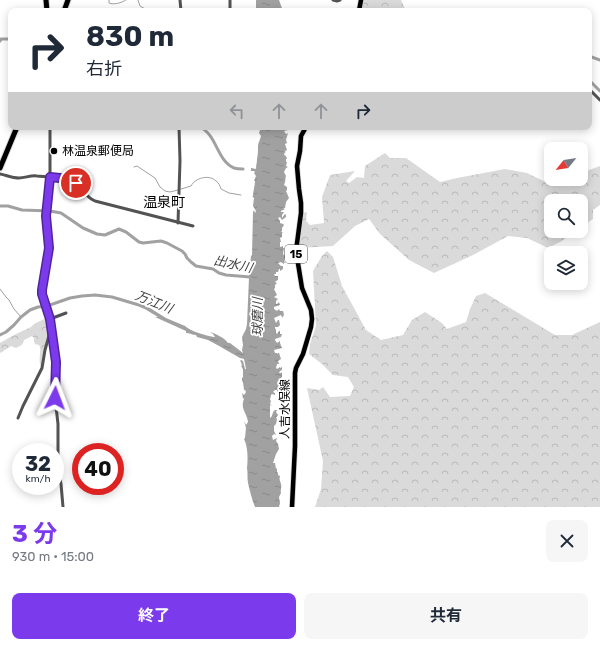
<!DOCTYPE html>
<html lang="ja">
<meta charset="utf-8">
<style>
:root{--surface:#fff;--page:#f6f6f7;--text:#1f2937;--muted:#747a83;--accent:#7c3aed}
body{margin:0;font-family:Rubik,"Noto Sans JP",sans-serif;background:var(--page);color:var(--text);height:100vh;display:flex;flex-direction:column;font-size:15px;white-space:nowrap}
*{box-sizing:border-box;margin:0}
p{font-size:13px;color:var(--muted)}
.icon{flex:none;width:22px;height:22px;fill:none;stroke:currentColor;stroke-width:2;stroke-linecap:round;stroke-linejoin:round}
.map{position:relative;height:507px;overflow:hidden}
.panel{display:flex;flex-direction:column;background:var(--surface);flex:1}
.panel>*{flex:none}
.top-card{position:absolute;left:8px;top:8px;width:584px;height:122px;border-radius:8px;box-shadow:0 2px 10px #0003;background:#fff;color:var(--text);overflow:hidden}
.needle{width:26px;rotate:240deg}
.fabs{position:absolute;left:544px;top:142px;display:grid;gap:8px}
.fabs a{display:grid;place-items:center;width:44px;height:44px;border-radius:8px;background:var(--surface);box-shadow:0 2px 10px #0003;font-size:20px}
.speed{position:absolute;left:12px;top:443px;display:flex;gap:8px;font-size:20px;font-weight:700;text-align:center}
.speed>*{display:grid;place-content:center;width:52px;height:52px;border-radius:50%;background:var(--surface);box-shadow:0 2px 10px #0003;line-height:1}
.speed small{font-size:10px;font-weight:400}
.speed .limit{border:6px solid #d22;background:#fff;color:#111}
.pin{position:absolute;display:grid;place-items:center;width:34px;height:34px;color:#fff;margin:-17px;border:2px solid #fff;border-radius:50%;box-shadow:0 1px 4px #0007}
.me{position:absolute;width:44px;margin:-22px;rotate:3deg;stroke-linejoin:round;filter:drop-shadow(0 0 3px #0008)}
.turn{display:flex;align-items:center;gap:14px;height:84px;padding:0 12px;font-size:18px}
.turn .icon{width:52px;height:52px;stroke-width:2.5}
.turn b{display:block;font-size:28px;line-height:34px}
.lanes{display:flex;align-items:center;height:38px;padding:0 12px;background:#0003;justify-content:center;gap:20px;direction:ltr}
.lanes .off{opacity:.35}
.round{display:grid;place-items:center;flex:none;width:42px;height:42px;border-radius:8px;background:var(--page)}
.head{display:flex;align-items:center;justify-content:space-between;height:68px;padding:0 12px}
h1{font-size:24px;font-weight:700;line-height:30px;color:var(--accent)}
.action{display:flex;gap:8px;margin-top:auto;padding:8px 12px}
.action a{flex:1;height:46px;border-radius:8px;background:var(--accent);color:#fff;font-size:16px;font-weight:700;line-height:46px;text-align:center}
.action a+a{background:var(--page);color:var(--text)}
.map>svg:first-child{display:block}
.forest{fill:url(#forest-crowns)}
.water{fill:url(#water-ripples)}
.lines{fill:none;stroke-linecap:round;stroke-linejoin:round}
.stream{stroke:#a1a1a1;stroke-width:1}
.river{stroke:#a1a1a1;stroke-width:3}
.primary-casing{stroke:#dbdbdb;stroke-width:6}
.trunk-casing{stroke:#dbdbdb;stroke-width:7}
.tertiary{stroke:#535353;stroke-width:3}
.primary{stroke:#000;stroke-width:4.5}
.trunk{stroke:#000;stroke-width:5}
.route-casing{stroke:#51269a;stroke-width:10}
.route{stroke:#7c3aed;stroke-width:7}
.poi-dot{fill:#000;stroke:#fff;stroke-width:1.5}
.labels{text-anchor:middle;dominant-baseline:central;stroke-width:3.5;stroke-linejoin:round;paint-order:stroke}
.shield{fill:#fff;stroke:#4c4c4c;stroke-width:1}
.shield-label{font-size:11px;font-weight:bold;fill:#000}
.poi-label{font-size:12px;fill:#000;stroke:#fff;text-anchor:start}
.street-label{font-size:12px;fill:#000;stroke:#fff}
.water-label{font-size:13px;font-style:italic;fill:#424242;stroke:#fff}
.quarter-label{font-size:14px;fill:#000;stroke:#fff}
</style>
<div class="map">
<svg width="600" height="507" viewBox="0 0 600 507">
<defs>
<pattern id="forest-crowns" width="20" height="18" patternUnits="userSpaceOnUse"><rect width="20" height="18" fill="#dadada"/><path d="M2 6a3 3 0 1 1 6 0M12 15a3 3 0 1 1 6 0" fill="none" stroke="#b9b9b9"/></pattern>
<pattern id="water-ripples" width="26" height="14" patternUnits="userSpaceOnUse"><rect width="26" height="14" fill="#a1a1a1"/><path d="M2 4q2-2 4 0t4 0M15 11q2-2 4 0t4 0" fill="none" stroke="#898989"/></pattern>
</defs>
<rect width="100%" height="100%" fill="#fff"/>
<g class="forest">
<polygon points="363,0 401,0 406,11 380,11 362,8"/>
<polygon points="385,153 390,158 406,158 440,182 457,178 505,169 527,173 552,185 567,179 581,179 581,173 600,166 600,205 593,210 593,219 581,227 581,201 551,201 551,231 576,231 562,241 548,248 527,238 508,236 473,255 434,273 409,260 380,234 369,219 355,226 333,246 298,248 303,213 307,212 306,221 310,225 324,223 322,197 330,175 355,171 346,181 349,183 357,177 364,178 365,166"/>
<polygon points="327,251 333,257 342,286 366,330 381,340 403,335 412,320 425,312 442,323 447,329 466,322 470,309 476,296 485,293 555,335 572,335 600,322 600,507 315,507 321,489 323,461 307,388 319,390 323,387 330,397 350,396 354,387 348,377 333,375 322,364 309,354 310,344 316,326 313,271 322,256"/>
<path d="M46,318C53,331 44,353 41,367C38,360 41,354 40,347L39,345L35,344L34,342V338L32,336L24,340C23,345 20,346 16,348L11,346L2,352L0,353V343L12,336L31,327L34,324Z"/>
</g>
<g class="water">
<polygon points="256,0 279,0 283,11 256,11"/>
<path d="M261,127H289L288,130L284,131L286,134L288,133L286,140L287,143L285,144L287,150L285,151L286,153L285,152L284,155L286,156L287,159H286V162H287L286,166L288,167L286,168L284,172L286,176C285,178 286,181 284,185L287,187V190L286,191L289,198L286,202L285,208H283L285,209L281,211V212H284L282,215V218L285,214L286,215V217L282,220L280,217L278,218L280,221V223L283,224L284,225L282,228V231L281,232H283L282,233V237L280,238L281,242H280V247L283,246V248H284L283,254L285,256L284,261L285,262L284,263V264L281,262L278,263L281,266H283V269L280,271V269H279L278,272H276V274H274L275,276H278V280L276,281L275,282L277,283L275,285V288L274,289L277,295L274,297L278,299L276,301V304H277L279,302L280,305L274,307V309L277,311L279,309L280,311H283L284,315L282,318V317L281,315L274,318L276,323L278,320H279L280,325L278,327H275V328L276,330V333L277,334L279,331H280V334H282L281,337L275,339V340L277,343L280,341V343L282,348L274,350L275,353H277V354L278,353H279L281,359L278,361L279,364H277L276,368L277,369L280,367V368L282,367V370L280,371L279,373H281L282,372V377L280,379V383L279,386L280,390L278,391V393L277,392V390H275L273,392L275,393V395L272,394L271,395L270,400L271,401L270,404L272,406L270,405V418C273,416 272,412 275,410H277L276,412L278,415L276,418L277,419L276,424L274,426V431L276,435L274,434L272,436L273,440L277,438L276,441L278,444L279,449L276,454L273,463H275L276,469L277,468V473L278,472V475L280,476C279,480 280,480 281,484C282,487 280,490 281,493L279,497L280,503L279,507H255C252,500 250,491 248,483C247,478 248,473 247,468C248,459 248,447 244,439L245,438L246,428L244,421L246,425L248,422C247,413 240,409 244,399L243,398L242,393L244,395L246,392L245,390H244L243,382L242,381V377L243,378V369L241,366H242L241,362L240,361L241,360L243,361L245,369H246L244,359L240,358L226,350L221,347L208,340L197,337L196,335C192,335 190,333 186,333V331L155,317H158L138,305L150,308L166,318L185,326C190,331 204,335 214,337H215L213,334L210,332C216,334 225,338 228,343H230L243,353L242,350L243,345L242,337L246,329L247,324L249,278L248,277V276H249L251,256L252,255L253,212L254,210L255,213L256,211L253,206L254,198L252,196H253C253,191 255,186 255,181H254L256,176L254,173L255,172L254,171H251V168L256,169C256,165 257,163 257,159C258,154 258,151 258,146C258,143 260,140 261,136L259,133Z"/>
</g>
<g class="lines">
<g class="stream">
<path d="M109,0V3C114,5 121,3 126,0"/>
<polyline points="138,0 140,6 147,10 146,11"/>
<polyline points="134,167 137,166 155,178 160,187 165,191 170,192 178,190"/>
<path d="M181,189L191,186C195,178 209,174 216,181C219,183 220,186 221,189L229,193L241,195"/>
<polyline points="0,289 6,297 9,300 14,309 21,317"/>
</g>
<g class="river">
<polyline points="0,41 1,39 11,39"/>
<polyline points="589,56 600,60"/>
<polyline points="589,80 600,91"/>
<path d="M200,127C217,135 217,161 234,168C237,169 240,169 243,169"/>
<polyline points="0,206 8,206 22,210 50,211 61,213 83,228 97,234 105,235 119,229 126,232 139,242 143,243 161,241 167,243 182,251 185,254 187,258 191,262 196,266 213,269 219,273 226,275 250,277"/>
<polyline points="0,335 6,332 14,325 21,317 30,310 38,307 47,306 70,298 82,296 95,295 112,297 139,305 144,307"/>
</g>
<g class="primary-casing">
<g id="primary">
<polyline points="359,11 361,0"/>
<polyline points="292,507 295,446 295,373 296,368 303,354 311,327 312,319 311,310 302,288 296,251 301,213 301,203 299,189 297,166 300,151 301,136 306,127"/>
</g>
</g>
<g class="trunk-casing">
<g id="trunk">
<polyline points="46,0 47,11"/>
<polyline points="64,11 68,0"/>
<polyline points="0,168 17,127"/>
</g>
</g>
<g class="tertiary">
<polyline points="180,0 181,11"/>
<polyline points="230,0 230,11"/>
<polyline points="333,0 337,1 340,0"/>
<polyline points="589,89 600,100"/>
<polyline points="50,127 50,177 48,197 47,216 49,247 42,290 42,294 50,319 56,362 55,398 58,424 58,469 61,484 63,507"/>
<path d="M0,174C6,175 12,178 19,178C25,178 31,175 37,176C50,177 63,177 74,182C82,186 83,193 90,198C91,199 93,200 95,201L193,226"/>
<polyline points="178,223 180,161 179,127"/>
<polyline points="50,319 66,313"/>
<polyline points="18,418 23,406 42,368 45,350 50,332"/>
</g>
<use href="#primary" class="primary"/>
<use href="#trunk" class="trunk"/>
</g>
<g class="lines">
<g class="route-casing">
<polyline id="route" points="55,398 56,362 50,319 42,294 42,290 49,248 46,216 48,197 50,177 60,178 76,183"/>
</g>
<use href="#route" class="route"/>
</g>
<circle class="poi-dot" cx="54" cy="151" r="4"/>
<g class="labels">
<rect class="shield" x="285" y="245" width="22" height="18" rx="3"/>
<g class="shield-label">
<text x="296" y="254">15</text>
</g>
<g class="poi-label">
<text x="62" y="151">林温泉郵便局</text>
</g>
<g class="street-label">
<text transform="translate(285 409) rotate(-90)">人吉水俣線</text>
</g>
<g class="water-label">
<text transform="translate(233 264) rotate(12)">出水川</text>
<text transform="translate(154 302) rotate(22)">万江川</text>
<text transform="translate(257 317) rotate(-90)">球磨川</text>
</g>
<g class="quarter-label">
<text x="164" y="202">温泉町</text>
</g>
</g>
</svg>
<div class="fabs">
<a><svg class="needle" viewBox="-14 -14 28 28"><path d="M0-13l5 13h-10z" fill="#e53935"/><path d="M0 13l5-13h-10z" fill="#747a83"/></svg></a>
<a><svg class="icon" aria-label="search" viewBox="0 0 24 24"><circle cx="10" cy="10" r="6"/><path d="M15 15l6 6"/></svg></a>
<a><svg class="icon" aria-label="layers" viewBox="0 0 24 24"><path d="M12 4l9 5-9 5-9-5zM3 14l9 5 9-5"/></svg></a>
</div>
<div class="speed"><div>32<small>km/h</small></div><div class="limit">40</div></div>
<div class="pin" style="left:76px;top:183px;background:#d93025"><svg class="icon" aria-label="arrive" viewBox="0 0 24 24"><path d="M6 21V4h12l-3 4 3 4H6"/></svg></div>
<svg class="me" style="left:55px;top:398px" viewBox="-20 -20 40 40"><path d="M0-17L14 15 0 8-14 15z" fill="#7c3aed" stroke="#fff" stroke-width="4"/></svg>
<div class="top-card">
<div class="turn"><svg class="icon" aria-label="right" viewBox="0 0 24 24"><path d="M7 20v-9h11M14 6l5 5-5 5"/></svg><div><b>830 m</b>右折</div></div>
<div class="lanes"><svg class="icon off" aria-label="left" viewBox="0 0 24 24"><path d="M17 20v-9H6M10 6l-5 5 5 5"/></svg><svg class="icon off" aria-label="ahead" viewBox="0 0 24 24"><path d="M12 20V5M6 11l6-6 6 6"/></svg><svg class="icon off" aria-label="ahead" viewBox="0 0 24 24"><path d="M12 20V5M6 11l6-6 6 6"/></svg><svg class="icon" aria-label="right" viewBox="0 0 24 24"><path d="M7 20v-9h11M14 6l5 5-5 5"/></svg></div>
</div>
</div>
<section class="panel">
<div class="head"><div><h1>3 分</h1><p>930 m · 15:00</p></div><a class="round"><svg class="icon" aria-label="close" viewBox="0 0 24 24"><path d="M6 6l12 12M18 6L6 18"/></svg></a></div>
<div class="action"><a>終了</a><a>共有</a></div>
</section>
